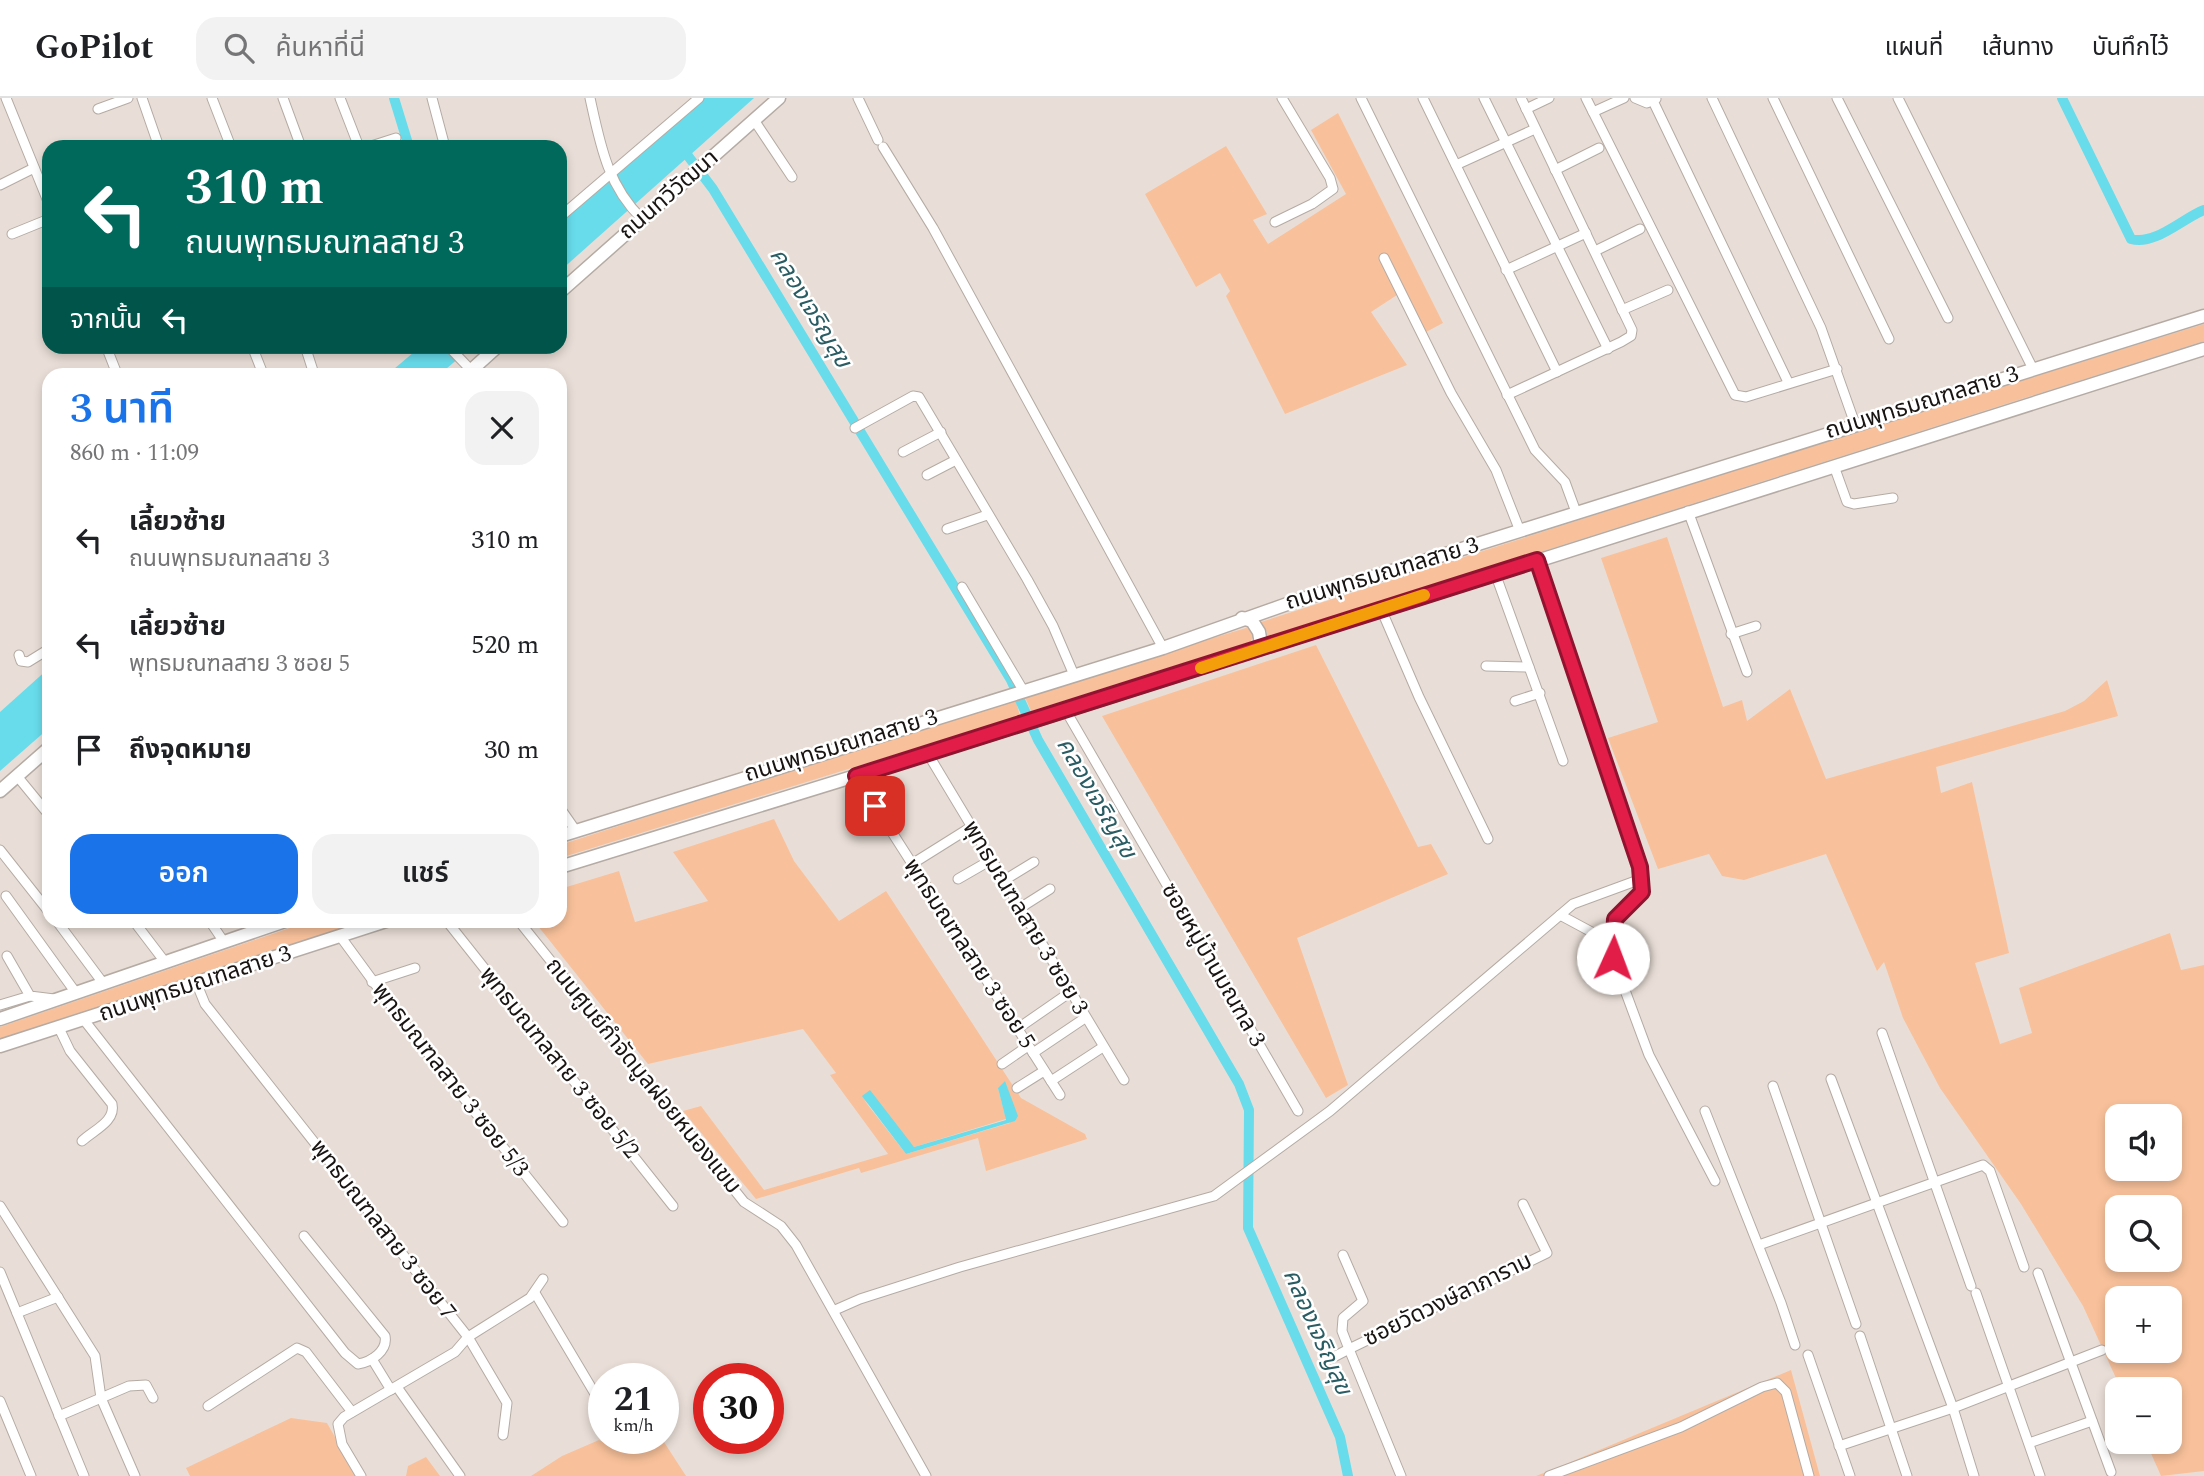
<!DOCTYPE html>
<html lang="th">
<meta charset="utf-8">
<style>
:root{--surface:#fff;--page:#f2f2f2;--text:#202124;--muted:#757577;--line:#e0e0e0;--accent:#1a73e8}
body{margin:0;font-family:Spectral,"Noto Sans Thai",serif;background:var(--page);color:var(--text);height:100vh;display:flex;flex-direction:column;font-size:26px;white-space:nowrap}
*{box-sizing:border-box;margin:0}
p{font-size:23px;color:var(--muted)}
.icon{flex:none;width:38px;height:38px;fill:none;stroke:currentColor;stroke-width:2;stroke-linecap:round;stroke-linejoin:round}
.map{position:relative;flex:1;overflow:hidden}
.details{position:absolute;left:42px;top:270px;width:525px;height:560px;display:flex;flex-direction:column;background:var(--surface);border-radius:21px;box-shadow:0 4px 10px #0003}
.details>*{flex:none}
.hud{position:absolute;left:42px;top:42px;width:525px;height:214px;border-radius:21px;box-shadow:0 4px 10px #0003;background:#00695c;color:#fff;overflow:hidden}
.fabs{position:absolute;left:2105px;top:1006px;display:grid;gap:14px}
.fabs a{display:grid;place-items:center;width:77px;height:77px;border-radius:14px;background:var(--surface);box-shadow:0 4px 10px #0003;font-size:35px}
.speed{position:absolute;left:588px;top:1265px;display:flex;gap:14px;font-size:35px;font-weight:700;text-align:center}
.speed>*{display:grid;place-content:center;width:91px;height:91px;border-radius:50%;background:var(--surface);box-shadow:0 4px 10px #0003;line-height:1}
.speed small{font-size:18px;font-weight:400}
.speed .limit{border:10px solid #d22;background:#fff;color:#111}
.pin{position:absolute;display:grid;place-items:center;width:60px;height:60px;color:#fff;margin:-30px;border-radius:14px;box-shadow:0 4px 10px #0006}
.me{position:absolute;width:77px;margin:-38px;rotate:2deg;stroke-linejoin:round;filter:drop-shadow(0 0 5px #0008)}
.turn{display:flex;align-items:center;gap:24px;height:147px;padding:0 28px;font-size:32px}
.turn .icon{width:91px;height:91px;stroke-width:2.5}
.turn b{display:block;font-size:49px;line-height:60px}
.then{display:flex;align-items:center;height:66px;padding:0 28px;background:#0003;gap:14px;font-size:26px}
.round{display:grid;place-items:center;flex:none;width:74px;height:74px;border-radius:21px;background:var(--page)}
.summary{display:flex;align-items:center;justify-content:space-between;height:119px;padding:0 28px}
h1{font-size:42px;font-weight:600;line-height:52px;color:var(--accent)}
.button{display:flex;gap:14px;margin-top:auto;padding:14px 28px}
.button a{flex:1;height:80px;border-radius:21px;background:var(--accent);color:#fff;font-size:28px;font-weight:600;line-height:80px;text-align:center}
.button a+a{background:var(--page);color:var(--text)}
ul{padding:0;list-style:none}
li{display:flex;align-items:center;gap:21px;height:105px;padding:0 28px}
li div{flex:1}
li b{display:block;font-size:26px}
li em{font-style:normal}
header{display:flex;align-items:center;gap:42px;box-sizing:border-box;height:98px;padding:0 35px;background:var(--surface);border-bottom:2px solid var(--line)}
header strong{font-size:33px}
nav{display:flex;gap:38px;margin-inline-start:auto;font-size:24px}
.search{width:490px;height:63px;background:var(--page);display:flex;align-items:center;gap:18px;box-sizing:border-box;padding:0 24px;border-radius:21px;color:var(--muted);font-size:26px}
.map>svg:first-child{display:block}
.green{fill:#f8c19b;fill-rule:evenodd}
.water{fill:#68dceb}
.lines{fill:none;stroke-linecap:round;stroke-linejoin:round}
.canal{stroke:#68dceb;stroke-width:10}
.minor-casing{stroke:#b5aba4;stroke-width:11}
.secondary-casing{stroke:#b5aba4;stroke-width:15}
.minor{stroke:#fff;stroke-width:9}
.secondary{stroke:#fff;stroke-width:12}
.route-casing{stroke:#92132f;stroke-width:18}
.route{stroke:#e11d48;stroke-width:12}
.slow{stroke:#f59e0b;stroke-width:12}
.labels{text-anchor:middle;dominant-baseline:central;stroke-width:5;stroke-linejoin:round;paint-order:stroke}
.street-label{font-size:23px;fill:#181412;stroke:#fff}
.water-label{font-size:24px;font-style:italic;fill:#2a5c63;stroke:#fff}
</style>
<header>
<strong>GoPilot</strong>
<div class="search"><svg class="icon" aria-label="search" viewBox="0 0 24 24"><circle cx="10" cy="10" r="6"/><path d="M15 15l6 6"/></svg>ค้นหาที่นี่</div>
<nav><a>แผนที่</a><a>เส้นทาง</a><a>บันทึกไว้</a></nav>
</header>
<div class="map">
<svg width="2204" height="1378" viewBox="0 0 2204 1378">
<rect width="100%" height="100%" fill="#e9ded7"/>
<g class="green">
<polygon points="1338,15 1443,225 1426,234 1397,197 1371,214 1407,267 1285,316 1226,198 1230,193 1220,175 1196,189 1145,96 1226,48 1267,116 1253,122 1268,146 1346,96 1311,32"/>
<polygon points="2204,226 2204,243 1267,541 1267,534 1261,524 1842,338"/>
<path d="M1667,439L1723,609L1742,602L1747,623L1790,591L1826,681L2065,613L2084,603L2107,582L2118,618L1936,669L1941,695L1972,684L2009,855L1975,865L2000,946L2032,935L2019,890L2170,835L2181,872L2204,867V1373L2161,1378L2146,1344H2170V1292L2121,1291L2083,1208L2021,1106L1940,990L1903,920L1884,864L1877,873L1826,756L1744,782L1722,778L1709,756L1658,771L1608,640L1658,624L1601,460ZM2118,1018H2170V1071H2118ZM2118,1110H2170V1162H2118ZM2118,1200H2170V1253H2118Z"/>
<polygon points="1246,530 1252,531 1255,537 1250,544 1031,613 1024,597"/>
<polygon points="1316,547 1418,749 1431,746 1448,776 1297,840 1348,987 1326,1000 1102,618"/>
<polygon points="1015,600 1020,618 560,760 560,747"/>
<path d="M774,721L794,763L839,823L886,793L1021,1000L1085,1036L1087,1041L986,1073L978,1040L861,1075L859,1070L756,1101L683,1013L701,1008L764,1092L888,1056L830,977L836,975L803,931L648,966L534,823L560,822V791L619,773L635,824L708,803L673,754ZM998,990L1010,1025L906,1056L864,1002L914,1049L1006,1021Z"/>
<polygon points="310,823 364,823 0,941 0,929"/>
<polygon points="1791,1272 1820,1378 1536,1378 1561,1368"/>
<polygon points="291,1320 327,1325 357,1378 190,1378 186,1370"/>
<polygon points="633,1341 662,1341 686,1378 531,1378 562,1358 599,1342 621,1354"/>
<polygon points="426,1359 440,1378 406,1378 408,1368"/>
</g>
<g class="water">
<polygon points="701,0 754,0 560,173 560,124"/>
<polygon points="420,249 472,249 440,276 388,276"/>
<polygon points="49,570 49,630 0,673 0,614"/>
<polygon points="1005,983 1018,1018 1015,1023 906,1056 862,998 870,992 914,1049 1006,1022 998,990"/>
</g>
<g class="lines">
<g class="canal">
<polyline points="394,0 409,49"/>
<path d="M2062,0L2131,141C2155,148 2183,120 2204,112"/>
<polyline points="682,50 713,91 1011,582 1038,642 1239,986 1249,1012 1248,1130 1340,1339 1348,1378"/>
</g>
<g class="minor-casing">
<g id="minor">
<polyline points="6,0 49,106"/>
<polyline points="142,0 159,49"/>
<polyline points="212,0 231,49"/>
<polyline points="283,0 301,49"/>
<polyline points="340,0 359,49"/>
<polyline points="432,0 445,49"/>
<path d="M590,0C600,45 607,87 642,121"/>
<polyline points="858,0 878,42"/>
<polyline points="1361,0 1535,352 1565,384 1576,414"/>
<polyline points="1423,0 1557,274"/>
<polyline points="1484,0 1608,251"/>
<polyline points="1586,0 1735,297 1746,299 1837,271"/>
<polyline points="1635,0 1647,5 1656,1"/>
<polyline points="1712,0 1821,230 1855,326"/>
<polyline points="1773,0 1889,241"/>
<polyline points="1837,0 1948,220"/>
<polyline points="1898,0 2033,271"/>
<polyline points="1653,3 1788,284"/>
<polyline points="98,11 128,0"/>
<polyline points="1526,11 1549,0"/>
<polyline points="1593,14 1624,0"/>
<polyline points="754,22 792,79"/>
<polyline points="368,49 396,40"/>
<polyline points="883,49 933,130 1163,550"/>
<polyline points="1456,67 1535,31"/>
<polyline points="1555,72 1599,50"/>
<polyline points="0,87 34,70"/>
<polyline points="560,119 699,0"/>
<polyline points="1275,124 1312,106 1333,91 1330,80 1282,0"/>
<polyline points="12,136 49,121"/>
<polyline points="1595,153 1640,131"/>
<polyline points="1384,160 1451,295 1496,372 1520,433"/>
<polyline points="1506,172 1586,135"/>
<polyline points="1622,212 1668,192"/>
<polyline points="106,248 117,276"/>
<polyline points="252,248 263,276"/>
<polyline points="305,248 314,276"/>
<polyline points="448,248 471,272"/>
<polyline points="1507,297 1621,244 1631,238 1632,232 1521,0"/>
<polyline points="855,330 913,298 919,299 1027,481 1053,528 1074,577"/>
<polyline points="903,354 941,334"/>
<polyline points="1834,368 1847,404 1854,406 1893,400"/>
<polyline points="927,377 956,362"/>
<polyline points="1688,413 1747,574"/>
<polyline points="947,431 987,417"/>
<polyline points="1537,462 1640,769 1642,794 1615,821 1613,860 1649,957 1715,1083"/>
<polyline points="1495,475 1563,663"/>
<polyline points="962,489 1023,592"/>
<polyline points="1381,511 1419,599 1488,741"/>
<polyline points="1731,536 1756,528"/>
<polyline points="19,557 21,563 28,564 49,551"/>
<polyline points="1486,568 1529,569"/>
<polyline points="1515,603 1540,595"/>
<polyline points="1066,613 1298,1013"/>
<polyline points="928,656 1124,982"/>
<polyline points="17,678 49,717"/>
<polyline points="856,678 1060,997"/>
<polyline points="560,710 576,733"/>
<polyline points="0,752 49,814"/>
<polyline points="912,766 971,729"/>
<polyline points="958,781 991,762"/>
<polyline points="1003,783 1034,764"/>
<polyline points="6,798 76,895"/>
<polyline points="1020,810 1050,791"/>
<polyline points="1560,817 1612,845"/>
<polyline points="56,822 103,885"/>
<polyline points="133,822 165,864"/>
<polyline points="209,822 224,844"/>
<polyline points="446,822 673,1108"/>
<polyline points="518,822 744,1104 781,1128 796,1147 926,1378"/>
<polyline points="340,838 403,924 563,1124"/>
<polyline points="7,858 30,898 54,901"/>
<polyline points="196,884 205,906 468,1239 455,1254 344,1319 338,1326 342,1346 361,1378"/>
<polyline points="372,884 415,870"/>
<polyline points="0,907 30,898"/>
<path d="M84,922L345,1255L358,1266C371,1264 388,1253 385,1238L304,1138"/>
<path d="M59,930L70,953L112,1006C116,1023 94,1032 82,1043"/>
<polyline points="1017,931 1069,895"/>
<polyline points="1882,935 1971,1188"/>
<polyline points="1033,955 1085,920"/>
<polyline points="1002,966 1028,948"/>
<polyline points="1831,981 1953,1310 1974,1378"/>
<polyline points="1051,983 1103,949"/>
<polyline points="1773,988 1856,1226"/>
<polyline points="1017,990 1044,973"/>
<polyline points="1705,1013 1781,1205 1795,1247"/>
<polyline points="0,1108 95,1258 101,1300 129,1288 146,1287 153,1300"/>
<polyline points="1759,1147 1983,1067 1990,1073 2024,1169"/>
<polyline points="0,1174 84,1378"/>
<polyline points="2038,1175 2111,1374"/>
<polyline points="535,1195 604,1311"/>
<polyline points="1976,1195 2040,1378"/>
<polyline points="835,1212 860,1201 960,1169 1214,1098 1330,1013 1573,806 1641,781"/>
<polyline points="17,1215 58,1199"/>
<polyline points="1860,1238 1907,1378"/>
<polyline points="1808,1257 1850,1378"/>
<polyline points="372,1261 391,1292"/>
<polyline points="1324,1264 1349,1251 1342,1233 1343,1220 1363,1203 1343,1157"/>
<polyline points="397,1289 460,1378"/>
<polyline points="0,1303 31,1378"/>
<polyline points="208,1308 297,1250 306,1254 352,1314"/>
<polyline points="59,1318 101,1300 135,1378"/>
<polyline points="503,1337 507,1305 468,1239 530,1200 543,1181"/>
<polyline points="2029,1345 2092,1323"/>
<polyline points="1839,1348 1953,1310 2102,1252"/>
<polyline points="1401,1378 1349,1251 1547,1155 1523,1106"/>
<polyline points="1549,1378 1681,1329 1762,1289 1777,1285 1786,1294 1809,1378"/>
</g>
</g>
<g class="secondary-casing">
<g id="secondary">
<polyline points="560,194 779,0"/>
<polyline points="467,276 498,248"/>
<polyline points="1242,520 1252,523 1259,534 1261,546 1253,553"/>
<polyline points="0,693 49,650"/>
<polyline points="560,738 1163,550 1290,505 2204,218"/>
<polyline points="560,769 1021,627 2204,251"/>
<polyline points="0,921 288,822"/>
<polyline points="0,948 389,822"/>
</g>
</g>
<use href="#minor" class="minor"/>
<use href="#secondary" class="secondary"/>
</g>
<g class="lines">
<g class="route-casing">
<polyline id="route" points="875,708 856,678 1537,462 1640,769 1642,794 1615,821 1613,860"/>
</g>
<use href="#route" class="route"/>
<polyline class="slow" points="1201,570 1424,497"/>
</g>
<g class="labels">
<g class="street-label">
<text transform="translate(669 97) rotate(-41)">ถนนทวีวัฒนา</text>
<text transform="translate(1922 305) rotate(-17)">ถนนพุทธมณฑลสาย 3</text>
<text transform="translate(1382 476) rotate(-17)">ถนนพุทธมณฑลสาย 3</text>
<text transform="translate(841 648) rotate(-17)">ถนนพุทธมณฑลสาย 3</text>
<text transform="translate(1025 820) rotate(59)">พุทธมณฑลสาย 3 ซอย 3</text>
<text transform="translate(969 856) rotate(57)">พุทธมณฑลสาย 3 ซอย 5</text>
<text transform="translate(1213 867) rotate(60)">ซอยหมู่บ้านมณฑล 3</text>
<text transform="translate(195 886) rotate(-18)">ถนนพุทธมณฑลสาย 3</text>
<text transform="translate(559 965) rotate(51)">พุทธมณฑลสาย 3 ซอย 5/2</text>
<text transform="translate(643 978) rotate(51)">ถนนศูนย์กำจัดมูลฝอยหนองแขม</text>
<text transform="translate(450 982) rotate(52)">พุทธมณฑลสาย 3 ซอย 5/3</text>
<text transform="translate(383 1132) rotate(52)">พุทธมณฑลสาย 3 ซอย 7</text>
<text transform="translate(1448 1202) rotate(-26)">ซอยวัดวงษ์ลาภาราม</text>
</g>
<g class="water-label">
<text transform="translate(810 210) rotate(59)">คลองเจริญสุข</text>
<text transform="translate(1096 700) rotate(60)">คลองเจริญสุข</text>
<text transform="translate(1317 1234) rotate(66)">คลองเจริญสุข</text>
</g>
</g>
</svg>
<div class="fabs">
<a><svg class="icon" aria-label="sound" viewBox="0 0 24 24"><path d="M4 9h4l5-4v14l-5-4H4zM17 9q2 3 0 6"/></svg></a>
<a><svg class="icon" aria-label="search" viewBox="0 0 24 24"><circle cx="10" cy="10" r="6"/><path d="M15 15l6 6"/></svg></a>
<a>+</a>
<a>−</a>
</div>
<div class="speed"><div>21<small>km/h</small></div><div class="limit">30</div></div>
<div class="pin" style="left:875px;top:708px;background:#d93025"><svg class="icon" aria-label="arrive" viewBox="0 0 24 24"><path d="M6 21V4h12l-3 4 3 4H6"/></svg></div>
<svg class="me" style="left:1613px;top:860px" viewBox="-20 -20 40 40"><circle r="19" fill="#fff"/><path d="M0-13L10 11 0 6-10 11z" fill="#e11d48"/></svg>
<div class="hud">
<div class="turn"><svg class="icon" aria-label="left" viewBox="0 0 24 24"><path d="M17 20v-9H6M10 6l-5 5 5 5"/></svg><div><b>310 m</b>ถนนพุทธมณฑลสาย 3</div></div>
<div class="then">จากนั้น<svg class="icon" aria-label="left" viewBox="0 0 24 24"><path d="M17 20v-9H6M10 6l-5 5 5 5"/></svg></div>
</div>
<section class="details">
<div class="summary"><div><h1>3 นาที</h1><p>860 m · 11:09</p></div><a class="round"><svg class="icon" aria-label="close" viewBox="0 0 24 24"><path d="M6 6l12 12M18 6L6 18"/></svg></a></div>
<ul>
<li><svg class="icon" aria-label="left" viewBox="0 0 24 24"><path d="M17 20v-9H6M10 6l-5 5 5 5"/></svg><div><b>เลี้ยวซ้าย</b><p>ถนนพุทธมณฑลสาย 3</p></div><em>310 m</em></li>
<li><svg class="icon" aria-label="left" viewBox="0 0 24 24"><path d="M17 20v-9H6M10 6l-5 5 5 5"/></svg><div><b>เลี้ยวซ้าย</b><p>พุทธมณฑลสาย 3 ซอย 5</p></div><em>520 m</em></li>
<li><svg class="icon" aria-label="arrive" viewBox="0 0 24 24"><path d="M6 21V4h12l-3 4 3 4H6"/></svg><div><b>ถึงจุดหมาย</b></div><em>30 m</em></li>
</ul>
<div class="button"><a>ออก</a><a>แชร์</a></div>
</section>
</div>
